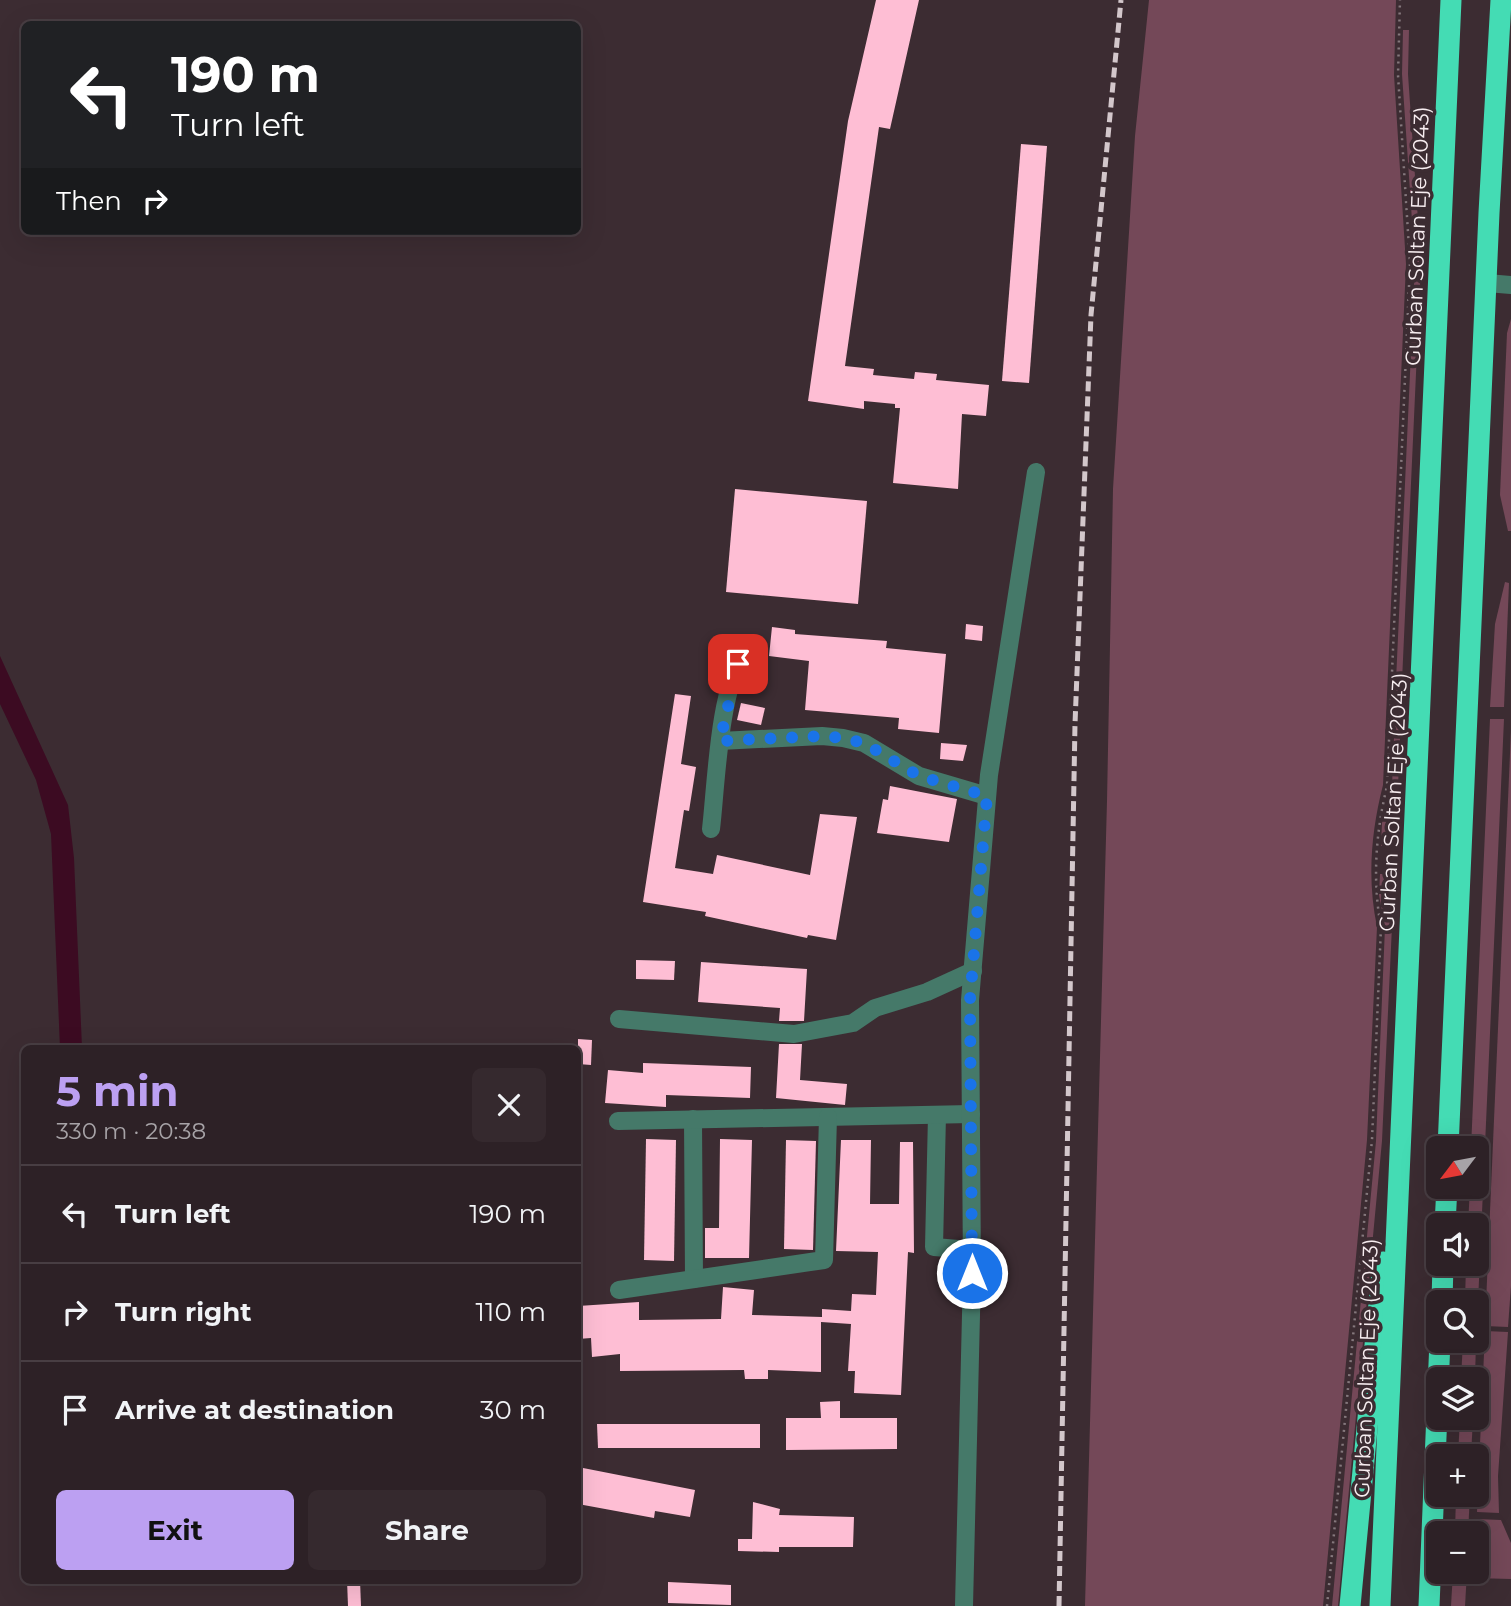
<!DOCTYPE html>
<meta charset="utf-8">
<style>
:root{--surface:#2d2126;--page:#35292e;--text:#f1f3f6;--muted:#a7a3a7;--line:#483e43;--accent:#bca0f2}
body{margin:0;font-family:Montserrat,sans-serif;background:var(--page);color:var(--text);height:100vh;display:flex;flex-direction:column;font-size:26px;white-space:nowrap}
*{box-sizing:border-box;margin:0}
p{font-size:23px;color:var(--muted)}
.icon{flex:none;width:38px;height:38px;fill:none;stroke:currentColor;stroke-width:2;stroke-linecap:round;stroke-linejoin:round}
.map{position:relative;flex:1;overflow:hidden}
.details{position:absolute;left:21px;top:1045px;width:560px;height:539px;display:flex;flex-direction:column;background:var(--surface);border-radius:10px;box-shadow:0 7px 28px #0002,0 0 0 2px var(--line)}
.details>*{flex:none}
.guide{position:absolute;left:21px;top:21px;width:560px;height:214px;border-radius:10px;box-shadow:0 7px 28px #0002,0 0 0 2px var(--line);background:#202124;color:#fff;overflow:hidden}
.needle{width:46px;rotate:238deg}
.tools{position:absolute;left:1426px;top:1136px;display:grid;gap:14px}
.tools a{display:grid;place-items:center;width:63px;height:63px;border-radius:10px;background:var(--surface);box-shadow:0 7px 28px #0002,0 0 0 2px var(--line);font-size:35px}
.pin{position:absolute;display:grid;place-items:center;width:60px;height:60px;color:#fff;margin:-30px;border-radius:14px;box-shadow:0 4px 10px #0006}
.me{position:absolute;width:77px;margin:-38px;rotate:0deg;stroke-linejoin:round;filter:drop-shadow(0 0 5px #0008)}
.turn{display:flex;align-items:center;gap:24px;height:147px;padding:0 35px;font-size:32px}
.turn .icon{width:91px;height:91px;stroke-width:2.5}
.turn b{display:block;font-size:49px;line-height:60px}
.then{display:flex;align-items:center;height:66px;padding:0 35px;background:#0003;gap:14px;font-size:26px}
.round{display:grid;place-items:center;flex:none;width:74px;height:74px;border-radius:10px;background:var(--page)}
.headline{display:flex;align-items:center;justify-content:space-between;height:119px;padding:0 35px}
h1{font-size:42px;font-weight:700;line-height:52px;color:var(--accent)}
.primary-button{display:flex;gap:14px;margin-top:auto;padding:14px 35px}
.primary-button a{flex:1;height:80px;border-radius:10px;background:var(--accent);color:#111;font-size:28px;font-weight:700;line-height:80px;text-align:center}
.primary-button a+a{background:var(--page);color:var(--text)}
ul{padding:0;list-style:none}
li{display:flex;align-items:center;gap:21px;height:98px;padding:0 35px;border-top:2px solid var(--line)}
li div{flex:1}
li b{display:block;font-size:26px}
li em{font-style:normal}
.map>svg:first-child{display:block}
.green{fill:#744858}
.water{fill:#3c0b22}
.building{fill:#febed4}
.lines{fill:none;stroke-linecap:round;stroke-linejoin:round}
.path{stroke:#85787d;stroke-width:2.5;stroke-dasharray:2 5;stroke-linecap:butt}
.minor{stroke:#457969;stroke-width:18}
.highway{stroke:#44dcb4;stroke-width:21}
.rail{stroke:#d3c7cb;stroke-width:5;stroke-dasharray:10 5;stroke-linecap:butt}
.route{stroke:#1a73e8;stroke-width:12;stroke-dasharray:0 21.6}
.labels{text-anchor:middle;dominant-baseline:central;stroke-width:7;stroke-linejoin:round;paint-order:stroke}
.street-label{font-size:21px;fill:#f7edf0;stroke:#3c2c32}
</style>
<div class="map">
<svg width="1511" height="1606" viewBox="0 0 1511 1606">
<rect width="100%" height="100%" fill="#3c2c32"/>
<g class="green">
<path d="M1149,0H1396L1394,75L1406,264L1383,785C1371,832 1367,879 1377,927L1367,1140L1323,1606H1085L1107,801L1113,489L1135,136Z"/>
<polygon points="1403,30 1409,30 1408,74 1421,264 1401,703 1395,703 1415,264 1402,74"/>
<polygon points="1511,319 1511,531 1508,531 1500,495 1507,333"/>
<polygon points="1505,582 1509,583 1504,707 1490,707 1495,624"/>
<polygon points="1395,714 1401,714 1398,787 1388,824 1388,846 1381,846 1382,823 1392,786"/>
<polygon points="1490,719 1504,719 1477,1325 1477,1302 1465,1302 1466,1264 1477,1264 1477,1225 1468,1225 1470,1187 1477,1186 1477,1148 1471,1148"/>
<polygon points="1511,731 1511,1286 1508,1327 1485,1326"/>
<polygon points="1380,874 1386,874 1385,894 1392,926 1382,1141 1338,1606 1332,1606 1376,1141 1385,927 1379,895"/>
<polygon points="1485,1331 1508,1332 1498,1476 1499,1513 1477,1512"/>
<polygon points="1463,1341 1476,1341 1475,1379 1461,1379"/>
<polygon points="1460,1418 1473,1418 1471,1456 1458,1456"/>
<polygon points="1456,1495 1470,1495 1468,1533 1455,1533"/>
<polygon points="1477,1519 1501,1520 1511,1543 1511,1579 1474,1578 1477,1572"/>
<polygon points="1453,1572 1467,1572 1465,1606 1451,1606"/>
</g>
<polygon class="water" points="0,656 68,805 74,858 82,1048 60,1048 51,834 36,780 0,704"/>
<g class="building">
<polygon points="876,0 919,0 890,129 879,127 845,366 874,369 873,375 914,379 915,372 937,374 936,380 989,385 986,416 962,414 958,489 893,483 900,408 895,408 895,404 864,401 864,409 808,401 848,121"/>
<polygon points="1021,144 1047,146 1029,383 1002,381"/>
<polygon points="735,489 867,501 858,604 726,592"/>
<polygon points="966,624 983,626 982,641 965,639"/>
<polygon points="772,627 795,630 795,634 887,641 886,648 946,654 939,733 898,729 899,718 805,710 809,661 769,656"/>
<polygon points="675,694 691,696 681,764 696,767 689,811 684,810 675,868 713,874 717,855 810,875 820,814 857,817 836,940 808,935 807,938 705,916 706,912 643,902"/>
<polygon points="741,703 765,708 761,725 737,720"/>
<polygon points="941,743 967,745 963,761 940,759"/>
<polygon points="890,786 957,799 949,842 877,833 883,799 888,800"/>
<polygon points="636,960 675,961 674,980 636,979"/>
<polygon points="701,962 807,969 804,1021 779,1021 780,1008 698,1002"/>
<polygon points="578,1039 592,1040 591,1065 578,1064"/>
<polygon points="779,1044 802,1044 800,1080 847,1084 845,1105 776,1098"/>
<polygon points="643,1063 751,1067 750,1098 666,1095 666,1107 605,1103 608,1070 643,1073"/>
<polygon points="646,1139 676,1140 674,1261 644,1260"/>
<polygon points="720,1139 752,1140 749,1258 705,1258 705,1228 719,1228"/>
<polygon points="786,1140 816,1141 813,1250 784,1249"/>
<polygon points="841,1140 871,1140 870,1204 899,1204 900,1142 913,1142 914,1253 908,1252 901,1395 854,1393 855,1371 848,1371 851,1324 821,1322 821,1372 768,1370 768,1379 745,1379 744,1370 620,1371 620,1354 592,1357 591,1338 578,1339 578,1306 639,1302 639,1320 721,1319 723,1287 754,1290 752,1315 822,1317 822,1309 851,1311 852,1294 876,1295 878,1252 836,1251"/>
<polygon points="840,1401 840,1418 897,1418 897,1449 786,1450 786,1418 821,1418 820,1402"/>
<polygon points="597,1424 760,1424 760,1448 598,1448"/>
<polygon points="578,1467 695,1490 690,1517 655,1511 654,1518 578,1504"/>
<polygon points="753,1502 780,1509 779,1515 854,1517 853,1547 779,1547 779,1552 738,1551 738,1539 752,1539"/>
<polygon points="347,1580 360,1580 361,1606 348,1606"/>
<polygon points="668,1582 731,1585 731,1605 668,1603"/>
</g>
<g class="lines">
<path class="path" d="M1327,1606L1372,1140L1381,927C1372,879 1376,832 1387,786L1410,264L1398,75L1400,0"/>
<g class="minor">
<polyline points="1487,283 1511,285"/>
<polyline points="720,741 822,736 843,738 864,743 919,776 987,796"/>
<path d="M711,829C716,788 719,686 744,656"/>
<polyline points="619,1019 794,1034 853,1023 875,1008 927,992 973,971"/>
<polyline points="937,1115 934,1247 971,1250"/>
<polyline points="693,1119 694,1279"/>
<polyline points="618,1121 971,1114"/>
<polyline points="619,1290 824,1260 828,1117"/>
<polyline points="964,1606 972,1273 970,1000 989,775 1036,472"/>
</g>
<g class="highway">
<polyline points="1448,1148 1489,213 1501,0"/>
<polyline points="1445,1225 1447,1186"/>
<polyline points="1442,1302 1443,1264"/>
<polyline points="1350,1606 1383,1262"/>
<polyline points="1380,1606 1451,0"/>
<polyline points="1429,1606 1440,1340"/>
</g>
<polyline class="rail" points="1059,1606 1075,724 1091,315 1121,0"/>
</g>
<g class="lines">
<polyline class="route" points="738,664 720,741 822,736 843,738 864,743 919,776 987,796 970,1000 972,1273"/>
</g>
<g class="labels">
<g class="street-label">
<text transform="translate(1417 236) rotate(-88)">Gurban Soltan Eje (2043)</text>
<text transform="translate(1393 802) rotate(-87)">Gurban Soltan Eje (2043)</text>
<text transform="translate(1366 1368) rotate(-88)">Gurban Soltan Eje (2043)</text>
</g>
</g>
</svg>
<div class="tools">
<a><svg class="needle" viewBox="-14 -14 28 28"><path d="M0-13l5 13h-10z" fill="#e53935"/><path d="M0 13l5-13h-10z" fill="#a7a3a7"/></svg></a>
<a><svg class="icon" aria-label="sound" viewBox="0 0 24 24"><path d="M4 9h4l5-4v14l-5-4H4zM17 9q2 3 0 6"/></svg></a>
<a><svg class="icon" aria-label="search" viewBox="0 0 24 24"><circle cx="10" cy="10" r="6"/><path d="M15 15l6 6"/></svg></a>
<a><svg class="icon" aria-label="layers" viewBox="0 0 24 24"><path d="M12 4l9 5-9 5-9-5zM3 14l9 5 9-5"/></svg></a>
<a>+</a>
<a>−</a>
</div>
<div class="pin" style="left:738px;top:664px;background:#d93025"><svg class="icon" aria-label="arrive" viewBox="0 0 24 24"><path d="M6 21V4h12l-3 4 3 4H6"/></svg></div>
<svg class="me" style="left:972px;top:1273px" viewBox="-20 -20 40 40"><circle r="17" fill="#1a73e8" stroke="#fff" stroke-width="3"/><path d="M0-11L8 9 0 5-8 9z" fill="#fff"/></svg>
<div class="guide">
<div class="turn"><svg class="icon" aria-label="left" viewBox="0 0 24 24"><path d="M17 20v-9H6M10 6l-5 5 5 5"/></svg><div><b>190 m</b>Turn left</div></div>
<div class="then">Then<svg class="icon" aria-label="right" viewBox="0 0 24 24"><path d="M7 20v-9h11M14 6l5 5-5 5"/></svg></div>
</div>
<section class="details">
<div class="headline"><div><h1>5 min</h1><p>330 m · 20:38</p></div><a class="round"><svg class="icon" aria-label="close" viewBox="0 0 24 24"><path d="M6 6l12 12M18 6L6 18"/></svg></a></div>
<ul>
<li><svg class="icon" aria-label="left" viewBox="0 0 24 24"><path d="M17 20v-9H6M10 6l-5 5 5 5"/></svg><div><b>Turn left</b></div><em>190 m</em></li>
<li><svg class="icon" aria-label="right" viewBox="0 0 24 24"><path d="M7 20v-9h11M14 6l5 5-5 5"/></svg><div><b>Turn right</b></div><em>110 m</em></li>
<li><svg class="icon" aria-label="arrive" viewBox="0 0 24 24"><path d="M6 21V4h12l-3 4 3 4H6"/></svg><div><b>Arrive at destination</b></div><em>30 m</em></li>
</ul>
<div class="primary-button"><a>Exit</a><a>Share</a></div>
</section>
</div>
